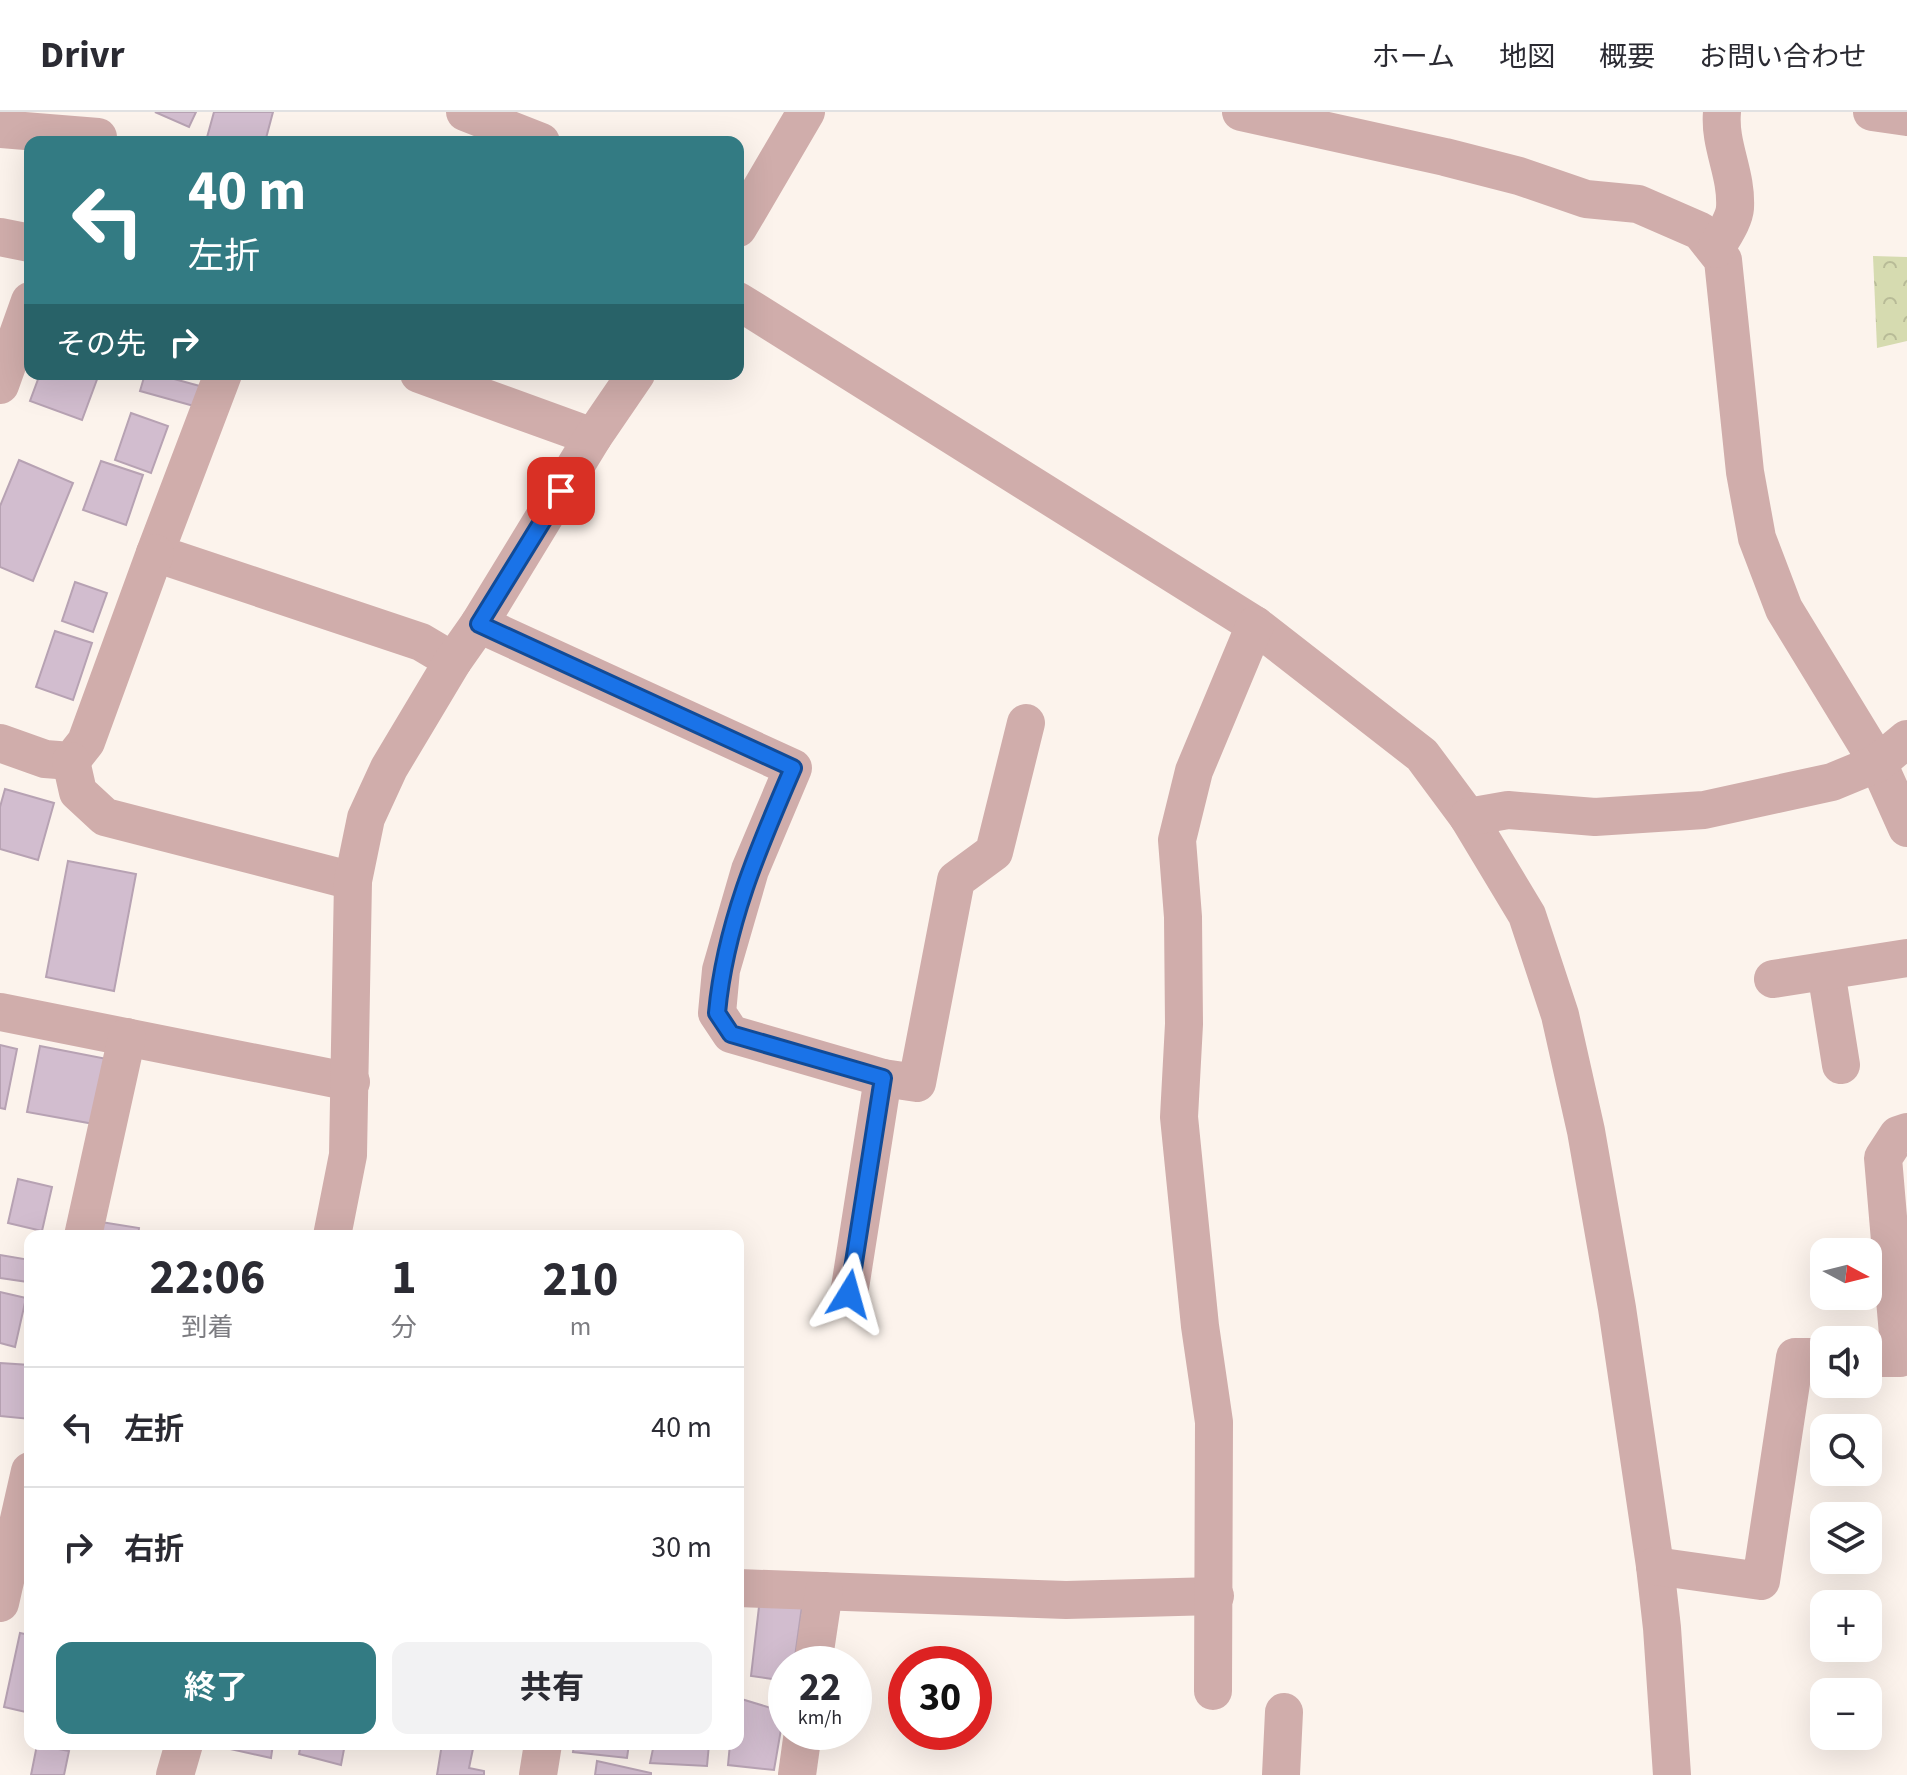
<!DOCTYPE html>
<html lang="ja">
<meta charset="utf-8">
<style>
:root{--surface:#fff;--page:#f2f2f3;--text:#2b2b33;--muted:#7c7c81;--line:#e1e1e2;--accent:#337b83}
body{margin:0;font-family:"Source Sans 3","Noto Sans JP",sans-serif;background:var(--page);color:var(--text);height:100vh;display:flex;flex-direction:column;font-size:30px;white-space:nowrap}
*{box-sizing:border-box;margin:0}
p{font-size:26px;color:var(--muted)}
.icon{flex:none;width:44px;height:44px;fill:none;stroke:currentColor;stroke-width:2;stroke-linecap:round;stroke-linejoin:round}
.map{position:relative;flex:1;overflow:hidden}
.sheet{position:absolute;left:24px;top:1118px;width:720px;height:520px;display:flex;flex-direction:column;background:var(--surface);border-radius:16px;box-shadow:0 8px 32px #0002}
.sheet>*{flex:none}
.hud{position:absolute;left:24px;top:24px;width:720px;height:244px;border-radius:16px;box-shadow:0 8px 32px #0002;background:#337b83;color:#fff;overflow:hidden}
.needle{width:52px;rotate:97deg}
.buttons{position:absolute;left:1810px;top:1126px;display:grid;gap:16px}
.buttons a{display:grid;place-items:center;width:72px;height:72px;border-radius:16px;background:var(--surface);box-shadow:0 8px 32px #0002;font-size:40px}
.speed{position:absolute;left:768px;top:1534px;display:flex;gap:16px;font-size:40px;font-weight:700;text-align:center}
.speed>*{display:grid;place-content:center;width:104px;height:104px;border-radius:50%;background:var(--surface);box-shadow:0 8px 32px #0002;line-height:1}
.speed small{font-size:20px;font-weight:400}
.speed .limit{border:12px solid #d22;background:#fff;color:#111}
.pin{position:absolute;display:grid;place-items:center;width:68px;height:68px;color:#fff;margin:-34px;border-radius:16px;box-shadow:0 4px 12px #0006}
.me{position:absolute;width:88px;margin:-44px;rotate:8deg;stroke-linejoin:round;filter:drop-shadow(0 0 6px #0008)}
.turn{display:flex;align-items:center;gap:28px;height:168px;padding:0 32px;font-size:36px}
.turn .icon{width:104px;height:104px;stroke-width:2.5}
.turn b{display:block;font-size:56px;line-height:68px}
.then{display:flex;align-items:center;height:76px;padding:0 32px;background:#0003;gap:16px;font-size:30px}
.eta{display:flex;justify-content:space-evenly;align-items:center;height:136px;text-align:center}
.eta b{font-size:48px;font-weight:700;line-height:56px}
.primary-button{display:flex;gap:16px;margin-top:auto;padding:16px 32px}
.primary-button a{flex:1;height:92px;border-radius:16px;background:var(--accent);color:#fff;font-size:32px;font-weight:700;line-height:92px;text-align:center}
.primary-button a+a{background:var(--page);color:var(--text)}
ul{padding:0;list-style:none}
li{display:flex;align-items:center;gap:24px;height:120px;padding:0 32px;border-top:2px solid var(--line)}
li div{flex:1}
li b{display:block;font-size:30px}
li em{font-style:normal}
header{display:flex;align-items:center;gap:48px;box-sizing:border-box;height:112px;padding:0 40px;background:var(--surface);border-bottom:2px solid var(--line)}
header strong{font-size:38px}
nav{display:flex;gap:44px;margin-inline-start:auto;font-size:28px}
.map>svg:first-child{display:block}
.forest{fill:url(#forest-crowns)}
.building{fill:#d2bdcf;stroke:#b7a2b3;stroke-width:2}
.lines{fill:none;stroke-linecap:round;stroke-linejoin:round}
.minor{stroke:#d0adab;stroke-width:38}
.route-casing{stroke:#114b97;stroke-width:20}
.route{stroke:#1a73e8;stroke-width:14}
</style>
<header>
<strong>Drivr</strong>
<nav><a>ホーム</a><a>地図</a><a>概要</a><a>お問い合わせ</a></nav>
</header>
<div class="map">
<svg width="1907" height="1663" viewBox="0 0 1907 1663">
<defs>
<pattern id="forest-crowns" width="20" height="18" patternUnits="userSpaceOnUse" patternTransform="scale(2)"><rect width="20" height="18" fill="#d6dbb0"/><path d="M2 6a3 3 0 1 1 6 0M12 15a3 3 0 1 1 6 0" fill="none" stroke="#b8bb97"/></pattern>
</defs>
<rect width="100%" height="100%" fill="#fcf3ec"/>
<polygon class="forest" points="1873,144 1907,145 1907,229 1877,236"/>
<g class="building">
<polygon points="155,0 196,0 189,15"/>
<polygon points="214,0 273,0 265,30 209,30 206,29"/>
<polygon points="40,262 99,262 82,308 30,289"/>
<polygon points="145,262 156,262 207,276 201,296 140,279"/>
<polygon points="131,301 168,314 151,361 115,348"/>
<polygon points="19,348 73,371 33,469 0,455 0,394"/>
<polygon points="101,349 143,363 126,413 83,398"/>
<polygon points="75,470 107,481 93,520 62,509"/>
<polygon points="55,519 92,531 73,588 36,575"/>
<polygon points="5,677 54,691 38,748 0,737 0,695"/>
<polygon points="68,749 136,762 114,879 46,865"/>
<polygon points="0,933 17,937 5,997 0,996"/>
<polygon points="40,934 107,947 94,1012 27,1000"/>
<polygon points="18,1067 52,1075 42,1119 8,1111"/>
<polygon points="101,1110 139,1116 138,1124 99,1124"/>
<polygon points="0,1143 30,1148 28,1170 0,1166"/>
<polygon points="0,1180 26,1186 15,1235 0,1231"/>
<polygon points="0,1251 30,1253 30,1307 0,1304"/>
<polygon points="760,1486 802,1494 794,1552 786,1552 786,1569 751,1564"/>
<polygon points="20,1521 30,1523 30,1601 4,1595"/>
<polygon points="738,1586 784,1600 774,1658 728,1653 730,1632 738,1632"/>
<polygon points="218,1632 273,1632 271,1646 217,1634"/>
<polygon points="301,1632 345,1632 341,1653 299,1642"/>
<polygon points="442,1632 474,1632 469,1656 484,1659 484,1663 437,1663"/>
<polygon points="574,1632 629,1632 627,1646 573,1640"/>
<polygon points="654,1632 709,1632 707,1654 650,1651"/>
<polygon points="37,1633 69,1639 64,1663 31,1663"/>
<polygon points="597,1649 651,1661 651,1663 595,1663"/>
</g>
<g class="lines">
<g class="minor">
<polyline points="465,0 541,30"/>
<polyline points="1241,0 1445,45 1519,64 1586,87 1638,92 1700,119 1723,148 1745,360 1757,426 1784,497 1878,651 1907,716"/>
<polyline points="1872,0 1907,5"/>
<polyline points="0,17 98,25"/>
<polyline points="738,116 806,0"/>
<polyline points="0,125 30,131"/>
<path d="M1716,137C1722,125 1734,109 1735,96C1737,61 1719,34 1722,0"/>
<polyline points="738,189 1255,513 1422,643 1468,705 1527,803 1560,903 1586,1019 1617,1196 1655,1454 1662,1516 1672,1663"/>
<polyline points="223,262 155,441 421,530 453,549"/>
<polyline points="419,262 593,325"/>
<polyline points="0,273 30,189"/>
<polyline points="479,512 793,656 750,758 721,858 717,901 731,922 883,966"/>
<polyline points="0,631 45,647 71,649 86,630 155,441"/>
<polyline points="71,649 78,680 105,705 353,769"/>
<polyline points="1468,705 1508,698 1595,705 1704,698 1832,670 1878,651 1907,627"/>
<polyline points="1826,859 1841,953"/>
<polyline points="1773,867 1907,846"/>
<polyline points="0,900 351,970"/>
<polyline points="83,1124 127,925"/>
<polyline points="332,1124 348,1043 353,769 366,706 389,656 453,549 479,512 593,325 636,262"/>
<polyline points="849,1182 883,966 917,971 956,768 994,740 1026,611"/>
<polyline points="1868,1246 1900,1246 1883,1046 1898,1023 1907,1020"/>
<polyline points="1655,1454 1761,1469 1795,1245 1824,1245"/>
<polyline points="738,1476 1066,1488 1215,1484"/>
<polyline points="0,1491 30,1359"/>
<polyline points="813,1552 824,1479"/>
<polyline points="1213,1579 1214,1310 1200,1214 1179,1005 1184,912 1183,805 1177,728 1194,659 1255,513"/>
<polyline points="175,1663 184,1632"/>
<polyline points="538,1663 543,1632"/>
<polyline points="797,1663 803,1620"/>
<polyline points="1281,1663 1284,1600"/>
</g>
</g>
<g class="lines">
<g class="route-casing">
<path id="route" d="M561,379L479,512L793,656C758,737 725,813 717,901L731,922L883,966L849,1182"/>
</g>
<use href="#route" class="route"/>
</g>
</svg>
<div class="buttons">
<a><svg class="needle" viewBox="-14 -14 28 28"><path d="M0-13l5 13h-10z" fill="#e53935"/><path d="M0 13l5-13h-10z" fill="#7c7c81"/></svg></a>
<a><svg class="icon" aria-label="sound" viewBox="0 0 24 24"><path d="M4 9h4l5-4v14l-5-4H4zM17 9q2 3 0 6"/></svg></a>
<a><svg class="icon" aria-label="search" viewBox="0 0 24 24"><circle cx="10" cy="10" r="6"/><path d="M15 15l6 6"/></svg></a>
<a><svg class="icon" aria-label="layers" viewBox="0 0 24 24"><path d="M12 4l9 5-9 5-9-5zM3 14l9 5 9-5"/></svg></a>
<a>+</a>
<a>−</a>
</div>
<div class="speed"><div>22<small>km/h</small></div><div class="limit">30</div></div>
<div class="pin" style="left:561px;top:379px;background:#d93025"><svg class="icon" aria-label="arrive" viewBox="0 0 24 24"><path d="M6 21V4h12l-3 4 3 4H6"/></svg></div>
<svg class="me" style="left:849px;top:1182px" viewBox="-20 -20 40 40"><path d="M0-17L14 15 0 8-14 15z" fill="#1a73e8" stroke="#fff" stroke-width="4"/></svg>
<div class="hud">
<div class="turn"><svg class="icon" aria-label="left" viewBox="0 0 24 24"><path d="M17 20v-9H6M10 6l-5 5 5 5"/></svg><div><b>40 m</b>左折</div></div>
<div class="then">その先<svg class="icon" aria-label="right" viewBox="0 0 24 24"><path d="M7 20v-9h11M14 6l5 5-5 5"/></svg></div>
</div>
<section class="sheet">
<div class="eta">
<div><b>22:06</b><p>到着</p></div>
<div><b>1</b><p>分</p></div>
<div><b>210</b><p>m</p></div>
</div>
<ul>
<li><svg class="icon" aria-label="left" viewBox="0 0 24 24"><path d="M17 20v-9H6M10 6l-5 5 5 5"/></svg><div><b>左折</b></div><em>40 m</em></li>
<li><svg class="icon" aria-label="right" viewBox="0 0 24 24"><path d="M7 20v-9h11M14 6l5 5-5 5"/></svg><div><b>右折</b></div><em>30 m</em></li>
</ul>
<div class="primary-button"><a>終了</a><a>共有</a></div>
</section>
</div>
